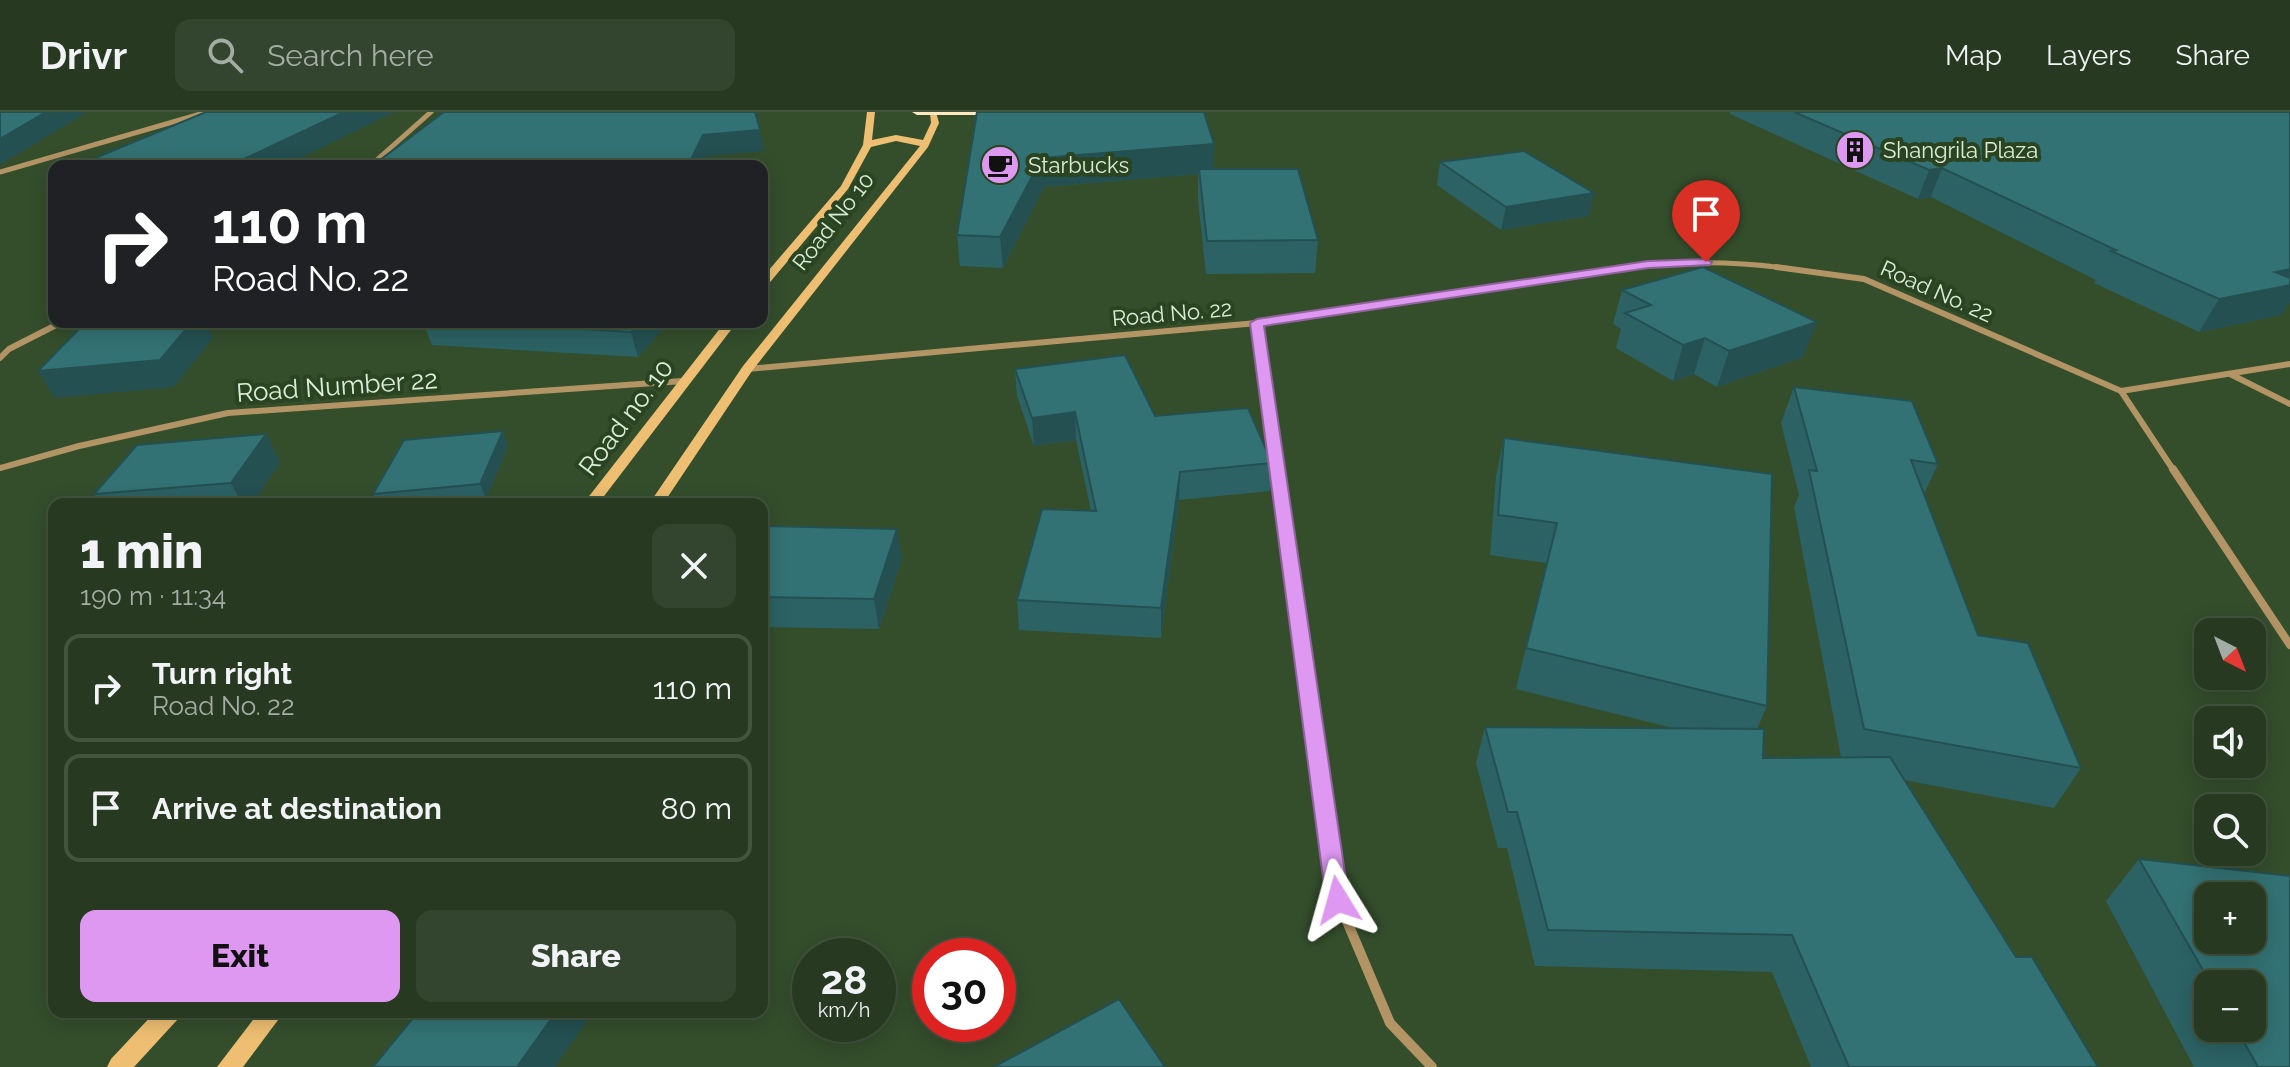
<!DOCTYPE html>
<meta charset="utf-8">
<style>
:root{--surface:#273a21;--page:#33452e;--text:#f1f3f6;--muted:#a4ada5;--line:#43543f;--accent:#de98f2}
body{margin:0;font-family:Raleway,sans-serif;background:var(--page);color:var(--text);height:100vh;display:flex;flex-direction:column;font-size:30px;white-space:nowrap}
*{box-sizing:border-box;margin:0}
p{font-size:26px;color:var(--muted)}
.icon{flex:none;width:44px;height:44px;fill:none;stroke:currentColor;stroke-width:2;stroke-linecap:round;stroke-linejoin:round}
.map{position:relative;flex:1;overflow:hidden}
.panel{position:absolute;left:48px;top:386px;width:720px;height:520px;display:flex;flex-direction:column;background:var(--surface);border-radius:16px;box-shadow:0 4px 20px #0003,0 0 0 2px var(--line)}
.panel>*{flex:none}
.top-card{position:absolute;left:48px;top:48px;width:720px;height:168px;border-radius:16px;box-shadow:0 4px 20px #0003,0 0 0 2px var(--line);background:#202124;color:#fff;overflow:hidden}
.needle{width:52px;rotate:138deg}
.tools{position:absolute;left:2194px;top:506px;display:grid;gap:16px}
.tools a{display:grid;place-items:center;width:72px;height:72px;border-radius:16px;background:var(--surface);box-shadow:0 4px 20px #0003,0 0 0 2px var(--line);font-size:40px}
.speed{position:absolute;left:792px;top:826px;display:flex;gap:16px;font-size:40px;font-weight:700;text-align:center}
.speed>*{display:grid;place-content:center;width:104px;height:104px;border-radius:50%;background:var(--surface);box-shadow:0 4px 20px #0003,0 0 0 2px var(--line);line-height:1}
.speed small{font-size:20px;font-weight:400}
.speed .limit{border:12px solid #d22;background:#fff;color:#111}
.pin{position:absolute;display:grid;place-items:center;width:68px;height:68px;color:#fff;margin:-82px -34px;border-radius:50% 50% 50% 0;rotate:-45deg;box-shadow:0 0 8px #0007}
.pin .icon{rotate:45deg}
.me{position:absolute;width:88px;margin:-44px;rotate:352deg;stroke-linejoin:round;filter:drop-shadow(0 0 6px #0008)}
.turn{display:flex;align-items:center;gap:28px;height:168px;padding:0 32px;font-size:36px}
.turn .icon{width:104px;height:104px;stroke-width:2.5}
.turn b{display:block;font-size:56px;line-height:68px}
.round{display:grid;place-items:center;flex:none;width:84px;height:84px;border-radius:16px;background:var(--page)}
.summary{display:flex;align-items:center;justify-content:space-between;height:136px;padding:0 32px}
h1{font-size:48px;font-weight:800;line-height:60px}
.button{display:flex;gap:16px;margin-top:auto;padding:16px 32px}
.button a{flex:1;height:92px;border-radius:16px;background:var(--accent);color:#111;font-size:32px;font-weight:800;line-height:92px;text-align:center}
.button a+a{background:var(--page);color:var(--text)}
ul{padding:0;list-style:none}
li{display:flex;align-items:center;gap:24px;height:108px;margin:0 16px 12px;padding:0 16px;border:4px solid var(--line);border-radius:16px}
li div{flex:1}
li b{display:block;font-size:30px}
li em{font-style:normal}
header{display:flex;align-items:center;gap:48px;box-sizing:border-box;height:112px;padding:0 40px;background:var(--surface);border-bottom:2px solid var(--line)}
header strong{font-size:38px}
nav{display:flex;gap:44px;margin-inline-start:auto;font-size:28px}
.search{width:560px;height:72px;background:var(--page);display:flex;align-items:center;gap:20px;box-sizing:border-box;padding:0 28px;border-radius:16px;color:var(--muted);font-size:30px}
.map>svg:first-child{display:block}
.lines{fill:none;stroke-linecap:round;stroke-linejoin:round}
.minor-far3{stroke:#b29465;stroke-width:5}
.minor-far2{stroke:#b29465;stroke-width:6}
.minor-far1{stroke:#b29465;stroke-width:8}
.minor{stroke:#b29465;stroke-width:10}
.secondary{fill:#eebf72;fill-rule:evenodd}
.primary{fill:#ffe7c2;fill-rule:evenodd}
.wall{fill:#2c6264;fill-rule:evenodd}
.shaded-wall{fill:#245051}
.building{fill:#337274;stroke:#245051;stroke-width:2;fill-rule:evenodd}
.route{fill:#de98f2;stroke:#90639d;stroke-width:2}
.labels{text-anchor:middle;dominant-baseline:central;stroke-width:8;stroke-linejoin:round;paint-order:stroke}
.far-poi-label{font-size:22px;fill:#dcecd7;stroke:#2a4421;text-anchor:start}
.far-street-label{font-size:22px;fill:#dcecd7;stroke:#2a4421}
.street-label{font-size:26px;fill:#dcecd7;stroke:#2a4421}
</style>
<header>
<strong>Drivr</strong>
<div class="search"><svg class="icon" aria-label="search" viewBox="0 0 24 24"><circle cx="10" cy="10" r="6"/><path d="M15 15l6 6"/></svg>Search here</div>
<nav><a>Map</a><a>Layers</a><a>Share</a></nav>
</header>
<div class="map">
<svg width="2290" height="955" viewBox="0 0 2290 955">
<rect width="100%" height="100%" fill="#344e2c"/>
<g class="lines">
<g class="minor-far3">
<polyline points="370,54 431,0"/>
<polyline points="0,60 207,0"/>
<path d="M1621,157C1676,149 1736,149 1791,157"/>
</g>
<g class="minor-far2">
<polyline points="1776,155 1864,167 2121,279 2290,252"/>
<polyline points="1257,211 1278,359"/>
<polyline points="0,246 9,237 62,210"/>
<polyline points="747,257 1257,211 1635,155"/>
<polyline points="2230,262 2290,292"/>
<polyline points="2121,279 2174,359"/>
<polyline points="0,356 79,334 228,301 683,269"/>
</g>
<g class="minor-far1">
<polyline points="1277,357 1314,619"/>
<polyline points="2173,357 2290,533"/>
</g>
<polyline class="minor" points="1314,617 1338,788 1390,911 1432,955"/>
<g class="secondary">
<polygon points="867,0 875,0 872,28 896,23 923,28 931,11 930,0 936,0 939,11 928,35 752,259 663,392 649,392 743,254 920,34 896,29 871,35 848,77 766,175 762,176 762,166 841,74 863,33"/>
<polygon points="725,210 737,210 598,392 583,392"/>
<polygon points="155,900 181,900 178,907 134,955 107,955 111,947"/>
<polygon points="259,900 284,900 243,955 217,955"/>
</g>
<polygon class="primary" points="912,0 1037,0 1032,3 917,3"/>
</g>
<g class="wall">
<polygon points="977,0 1214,57 1318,128 1315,161 1206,162 1198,88 1198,62 1044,75 1003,156 960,154 957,123"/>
<polygon points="1730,0 2290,0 2290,190 2281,203 2199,220 2094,171 2096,168 1931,85 1918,87 1730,2"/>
<polygon points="1440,50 1589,104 1501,118 1437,73"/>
<polygon points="83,51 285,54 84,54"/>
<polygon points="1622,178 1803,245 1717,275 1694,262 1673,269 1616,236 1621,217 1613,212"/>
<polygon points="423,210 669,210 638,245 432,233"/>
<polygon points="1015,257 1155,304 1272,351 1270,379 1179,388 1161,526 1019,518 1017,488 1091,399 1076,328 1034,334 1017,284"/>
<polygon points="1794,275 1938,352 1924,382 1978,523 2081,656 2054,696 1904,668 2016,845 2098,955 1811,955 1772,860 1535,854 1507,736 1498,736 1476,651 1485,615 1673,616 1516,577 1546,451 1490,443 1496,364 1504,326 1767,594 1757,617 1763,646 1841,645 1794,395 1799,383 1781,311"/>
<polygon points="266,322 280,350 252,392 100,392 94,382"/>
<polygon points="508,334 486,387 434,392 378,392 373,382"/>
<polygon points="762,414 902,446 879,517 762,515"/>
<path d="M2139,747L2290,764V955H2194L2106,789ZM2208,784H2252V828H2208ZM2208,872H2252V916H2208Z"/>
</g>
<g class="shaded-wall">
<polygon points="46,0 87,0 0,53 0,27"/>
<polygon points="344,0 394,0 285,54 229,54"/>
<polygon points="760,18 764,39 707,44 703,54 688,54 703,23"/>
<polygon points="1214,32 1213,61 1199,57 1198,62 1044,75 1003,156 1000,125 1042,46"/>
<polygon points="1942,56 1931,85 1918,87 1929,58"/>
<polygon points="1594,81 1589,104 1501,118 1506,95"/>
<polygon points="2290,157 2290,190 2281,203 2199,220 2219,187 2275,160"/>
<polygon points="192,210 205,210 213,226 174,275 55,286 38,259"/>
<polygon points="640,210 669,210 638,245 631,220"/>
<polygon points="1817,210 1803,245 1717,275 1729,239"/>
<polygon points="1705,226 1694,262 1673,269 1683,233"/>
<polygon points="1075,300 1076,328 1034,334 1032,306"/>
<polygon points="503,319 508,334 486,387 480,372"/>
<polygon points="266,322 280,350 252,392 242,392 231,371"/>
<polygon points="1180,360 1179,388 1161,526 1161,496"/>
<polygon points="897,417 902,446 879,517 874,487"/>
<polygon points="556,900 593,900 555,955 517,955"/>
</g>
<g class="building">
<polygon points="0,0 46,0 0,27"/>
<polygon points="206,0 344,0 229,54 115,54 83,51"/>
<polygon points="444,0 755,0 760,18 703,23 688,54 372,54"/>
<polygon points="977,0 1204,0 1214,32 1042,46 1000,125 957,123"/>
<polygon points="1794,0 2290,0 2290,157 2275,160 2290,166 2290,173 2219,187 2111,139 2116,138 1942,56 1929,58"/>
<polygon points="1524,39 1594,81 1506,95 1440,50"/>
<polygon points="1199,57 1298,57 1318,128 1207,129"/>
<polygon points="1703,155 1817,210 1729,239 1705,226 1683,233 1625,201 1651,193 1622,178"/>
<polygon points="86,210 192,210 160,248 38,259"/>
<polygon points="465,210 640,210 631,220"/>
<polygon points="1125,243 1155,304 1248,296 1272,351 1180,360 1161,496 1017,488 1042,397 1096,399 1075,300 1032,306 1015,257"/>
<polygon points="1794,275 1912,289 1938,352 1911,348 1978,523 2028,531 2081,656 1864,617 1809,358 1817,359"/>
<polygon points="503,319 480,372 373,382 404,328"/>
<polygon points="266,322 231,371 94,382 137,333"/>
<polygon points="1504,326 1772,362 1767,594 1526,536 1557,411 1498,403"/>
<polygon points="762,414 897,417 874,487 762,485"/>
<polygon points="1485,615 1764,617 1763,646 1890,645 2016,845 2032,845 2098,955 1849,955 1792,823 1548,818 1517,700 1508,700"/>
<path d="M2139,747L2290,764V955H2258L2236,916H2252V872H2211ZM2208,784H2252V828H2208Z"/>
<polygon points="1119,887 1165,955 994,955"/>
<polygon points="418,900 556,900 517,955 373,955"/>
</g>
<polygon class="route" points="1706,147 1712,150 1710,153 1648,156 1264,214 1349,788 1346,795 1338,798 1329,795 1326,788 1250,211 1257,207 1648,149"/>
<defs>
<g id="building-disc" transform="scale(2)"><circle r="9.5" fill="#de98f2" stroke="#2a4421"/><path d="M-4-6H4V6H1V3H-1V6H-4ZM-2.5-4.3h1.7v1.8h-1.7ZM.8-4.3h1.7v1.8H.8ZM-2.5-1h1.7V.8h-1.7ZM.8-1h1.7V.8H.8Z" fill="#111"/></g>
<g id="cafe-disc" transform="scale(2)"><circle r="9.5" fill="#de98f2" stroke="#2a4421"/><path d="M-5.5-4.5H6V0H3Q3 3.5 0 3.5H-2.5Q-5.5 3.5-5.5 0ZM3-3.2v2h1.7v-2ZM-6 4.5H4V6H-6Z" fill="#111"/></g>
</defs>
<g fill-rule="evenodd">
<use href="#building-disc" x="1855" y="38"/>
<use href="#cafe-disc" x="1000" y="53"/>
</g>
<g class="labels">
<g class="far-poi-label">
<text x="1883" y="38">Shangrila Plaza</text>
<text x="1028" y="53">Starbucks</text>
</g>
<g class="far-street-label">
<text transform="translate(833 109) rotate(-52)">Road No 10</text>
<text transform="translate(1937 179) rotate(24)">Road No. 22</text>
<text transform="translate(1172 201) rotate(-5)">Road No. 22</text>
</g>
<g class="street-label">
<text transform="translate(337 274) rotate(-4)">Road Number 22</text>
<text transform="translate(626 305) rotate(-53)">Road no. 10</text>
</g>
</g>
</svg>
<div class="tools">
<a><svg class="needle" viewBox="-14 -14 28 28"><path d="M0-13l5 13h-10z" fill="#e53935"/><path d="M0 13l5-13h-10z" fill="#a4ada5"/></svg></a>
<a><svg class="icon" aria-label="sound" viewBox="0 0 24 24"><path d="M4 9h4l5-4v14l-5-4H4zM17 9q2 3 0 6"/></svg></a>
<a><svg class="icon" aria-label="search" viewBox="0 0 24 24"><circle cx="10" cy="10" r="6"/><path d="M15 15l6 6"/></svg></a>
<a>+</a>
<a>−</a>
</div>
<div class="speed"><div>28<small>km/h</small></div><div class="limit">30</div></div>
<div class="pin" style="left:1706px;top:150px;background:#d93025"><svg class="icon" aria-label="arrive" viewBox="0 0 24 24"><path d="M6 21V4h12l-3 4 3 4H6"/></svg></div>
<svg class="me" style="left:1338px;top:788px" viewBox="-20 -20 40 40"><path d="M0-17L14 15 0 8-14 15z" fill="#de98f2" stroke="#fff" stroke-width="4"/></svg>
<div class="top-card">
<div class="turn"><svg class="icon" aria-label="right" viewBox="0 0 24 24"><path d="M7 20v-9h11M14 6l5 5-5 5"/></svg><div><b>110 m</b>Road No. 22</div></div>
</div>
<section class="panel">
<div class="summary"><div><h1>1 min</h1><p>190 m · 11:34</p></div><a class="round"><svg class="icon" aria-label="close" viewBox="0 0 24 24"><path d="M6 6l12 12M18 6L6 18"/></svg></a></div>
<ul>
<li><svg class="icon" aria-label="right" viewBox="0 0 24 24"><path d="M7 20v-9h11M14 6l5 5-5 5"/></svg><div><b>Turn right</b><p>Road No. 22</p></div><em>110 m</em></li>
<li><svg class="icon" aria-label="arrive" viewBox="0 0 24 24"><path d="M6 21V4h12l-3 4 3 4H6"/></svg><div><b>Arrive at destination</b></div><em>80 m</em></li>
</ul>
<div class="button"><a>Exit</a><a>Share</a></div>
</section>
</div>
